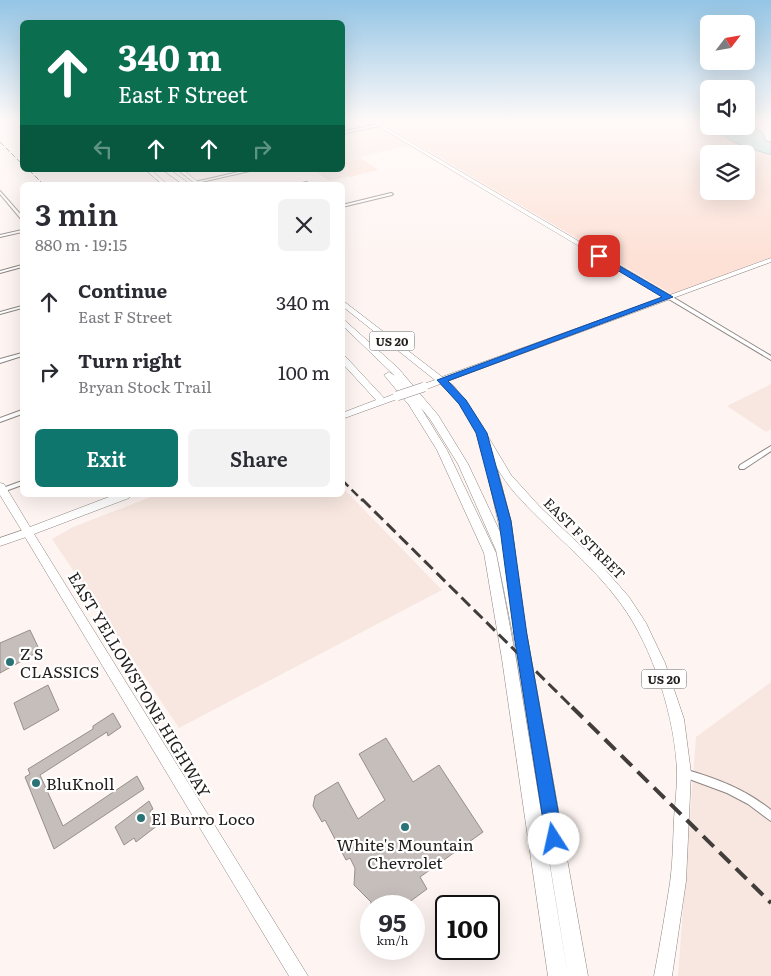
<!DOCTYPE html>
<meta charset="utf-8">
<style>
:root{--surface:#fff;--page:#f2f2f3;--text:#2b2b33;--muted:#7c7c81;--accent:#0f766e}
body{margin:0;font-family:Literata,serif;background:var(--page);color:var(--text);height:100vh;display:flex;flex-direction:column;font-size:19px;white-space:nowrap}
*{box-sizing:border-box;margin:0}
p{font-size:16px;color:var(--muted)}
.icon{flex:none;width:28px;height:28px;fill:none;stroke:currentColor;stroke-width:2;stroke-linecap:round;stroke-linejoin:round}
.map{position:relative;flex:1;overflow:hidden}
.details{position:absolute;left:20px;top:182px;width:325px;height:315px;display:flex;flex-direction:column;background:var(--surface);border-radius:8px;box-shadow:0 5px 20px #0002}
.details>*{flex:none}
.banner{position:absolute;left:20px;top:20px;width:325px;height:152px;border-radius:8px;box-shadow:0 5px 20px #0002;background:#0b6e4f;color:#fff;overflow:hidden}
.needle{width:32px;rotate:59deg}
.buttons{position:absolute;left:700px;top:15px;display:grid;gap:10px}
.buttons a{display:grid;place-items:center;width:55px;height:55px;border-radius:8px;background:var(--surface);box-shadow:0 5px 20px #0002;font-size:25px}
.speed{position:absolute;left:360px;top:895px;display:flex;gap:10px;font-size:25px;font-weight:700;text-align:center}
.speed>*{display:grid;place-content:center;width:65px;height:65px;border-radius:50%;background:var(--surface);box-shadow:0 5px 20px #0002;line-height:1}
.speed small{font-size:12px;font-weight:400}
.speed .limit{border:2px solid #111;border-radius:8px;background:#fff;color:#111}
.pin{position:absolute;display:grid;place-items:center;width:42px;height:42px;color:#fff;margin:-21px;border-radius:10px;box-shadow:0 2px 8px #0006}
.me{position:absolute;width:55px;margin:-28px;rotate:350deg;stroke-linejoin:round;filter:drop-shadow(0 0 4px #0008)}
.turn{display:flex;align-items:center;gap:18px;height:105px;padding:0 15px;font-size:22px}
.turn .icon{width:65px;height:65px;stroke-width:2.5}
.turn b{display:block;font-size:35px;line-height:42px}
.lanes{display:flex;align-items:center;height:48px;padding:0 15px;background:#0003;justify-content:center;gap:25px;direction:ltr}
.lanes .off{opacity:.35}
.round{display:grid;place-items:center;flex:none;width:52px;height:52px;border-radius:8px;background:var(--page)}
.headline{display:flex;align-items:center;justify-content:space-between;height:85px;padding:0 15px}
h1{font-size:30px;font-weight:600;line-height:38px}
.action{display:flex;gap:10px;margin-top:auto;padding:10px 15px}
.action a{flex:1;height:58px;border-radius:8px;background:var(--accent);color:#fff;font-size:20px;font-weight:600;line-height:58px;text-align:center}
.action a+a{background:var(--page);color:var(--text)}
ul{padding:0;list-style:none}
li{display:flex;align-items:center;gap:15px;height:70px;padding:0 15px}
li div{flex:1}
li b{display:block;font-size:19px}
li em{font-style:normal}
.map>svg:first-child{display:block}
.built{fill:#f7e7e0}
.green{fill:#fde1d6;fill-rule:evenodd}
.water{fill:#b6dfe1;stroke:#8aa6a7}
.building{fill:#c6bebb;stroke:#968f8c}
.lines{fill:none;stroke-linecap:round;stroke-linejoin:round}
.street-casing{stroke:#8c8582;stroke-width:2}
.secondary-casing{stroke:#8c8582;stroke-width:1}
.primary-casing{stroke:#8c8582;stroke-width:1}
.highway-casing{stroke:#8c8582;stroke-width:1}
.street{fill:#fff;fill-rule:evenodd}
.secondary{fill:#fff;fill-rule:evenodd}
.primary{fill:#fff;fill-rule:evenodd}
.highway{fill:#fff;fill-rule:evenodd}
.rail-far3{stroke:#413d3b;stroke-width:1;stroke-dasharray:5.5 2.5;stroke-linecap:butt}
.rail-far2{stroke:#413d3b;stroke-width:2.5;stroke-dasharray:9 4.5;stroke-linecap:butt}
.rail-far1{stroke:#413d3b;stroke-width:3;stroke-dasharray:12 5.5;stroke-linecap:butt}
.rail{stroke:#413d3b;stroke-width:4;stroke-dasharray:15 8;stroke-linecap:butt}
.primary-bridge-casing{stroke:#8c8582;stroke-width:10;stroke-linecap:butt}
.primary-bridge{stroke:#fff;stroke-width:9}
.route{fill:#1a73e8;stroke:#114b97}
.poi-dot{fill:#297377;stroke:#fff;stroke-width:2}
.labels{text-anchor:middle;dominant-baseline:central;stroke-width:4.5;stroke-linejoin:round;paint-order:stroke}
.shield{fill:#fff;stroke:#656362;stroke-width:1}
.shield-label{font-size:12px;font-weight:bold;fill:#23201f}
.street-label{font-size:14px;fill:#23201f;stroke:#fff}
.near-poi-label{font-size:16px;fill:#23201f;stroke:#fff;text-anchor:start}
.near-street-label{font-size:16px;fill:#23201f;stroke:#fff}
</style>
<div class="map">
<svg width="771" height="976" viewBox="0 0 771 976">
<rect width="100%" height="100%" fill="#fef5f2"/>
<g class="built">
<polygon points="373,124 408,145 343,162 342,131"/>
<polygon points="343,165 348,169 345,173 349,176 329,181 314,170 342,170"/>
<polygon points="771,384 771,429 766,432 727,406"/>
<polygon points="343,488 442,590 179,728 52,539 73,527 156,495 342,495"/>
<polygon points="771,682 771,976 678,976 696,737"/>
</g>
<g class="green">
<path d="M376,120H709V126H716L715,129L733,141L771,156V257L673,295ZM709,154H746V191H709Z"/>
<polygon points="361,158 378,170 350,177 346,173 349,169 343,163"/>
</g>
<path class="water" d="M746,121L763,133L765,140L771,142V155C754,149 724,143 716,126H746Z"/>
<g class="building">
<polygon points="30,630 40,651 0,673 0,643"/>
<polygon points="48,685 59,710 24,730 14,703"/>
<polygon points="113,713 121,727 108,736 107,732 40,775 63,826 137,776 144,789 54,849 25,777 30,774 28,769 93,729 93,726"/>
<polygon points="386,738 413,782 439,765 483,832 420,877 427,889 404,906 400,899 390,906 371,906 371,902 354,885 355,868 350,858 346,860 325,820 322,822 313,806 315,796 338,782 358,819 385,800 359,754"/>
<polygon points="149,801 153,809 150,811 158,825 136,842 134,838 124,845 115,827"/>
</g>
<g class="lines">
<g class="street-casing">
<g id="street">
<polygon points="378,124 379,126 342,134 342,132"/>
<polygon points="247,170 254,170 197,183 195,182"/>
<polygon points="306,182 307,182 307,184 296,185"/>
<polygon points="0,191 22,216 22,219 21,219 0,194"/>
<polygon points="391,193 393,194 392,195 342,207 342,205"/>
<polygon points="22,230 22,232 0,237 0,235"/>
<polygon points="22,265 22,267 0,273 0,271"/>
<polygon points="667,296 671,296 771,356 771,360 667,298"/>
<polygon points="22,306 22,308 0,314 0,312"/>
<polygon points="22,353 22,356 0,363 0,359"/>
<polygon points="22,410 22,414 0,422 0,418"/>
<polygon points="771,446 771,451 744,469 740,469 739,467 740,465"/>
<polygon points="22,481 22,485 0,493 0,489"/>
<path d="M684,769C715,778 745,789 771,810V821L768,819L748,804L727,793L681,776L680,773L681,770Z"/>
</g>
</g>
<g class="secondary-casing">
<g id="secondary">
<polygon points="368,120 373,120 670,295 771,258 771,262 445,382 439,382 439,378 664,297"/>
<polygon points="146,170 151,170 168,185 163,185"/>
<polygon points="178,170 183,170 202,185 197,185"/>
<polygon points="26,529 29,530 31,533 29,536 0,546 0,538"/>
</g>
</g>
<g class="primary-casing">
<g id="primary">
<path d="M342,300L454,386L474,413L511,475L540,507L600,564L629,597L646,623L665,663L684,719L691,773L686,881L672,976H654C660,945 665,914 670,883C673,862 673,840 674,819C675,804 677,789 677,774C676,720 653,647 621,604C591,562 548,531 514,492C486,459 474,411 440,384L427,389H421L420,387L421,385L435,380L342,306Z"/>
<polygon points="342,356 345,356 384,398 397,393 400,394 401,396 400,398 342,419 342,413 376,400 342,363"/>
<polygon points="0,483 4,484 30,527 114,495 130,495 129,498 34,534 308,976 289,976 25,537 22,536 22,531 0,495"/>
</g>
</g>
<g class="highway-casing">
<g id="highway">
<polygon points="163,170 170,170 191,185 184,185"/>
<polygon points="342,318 398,368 438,415 468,464 501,534 480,441 485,437 490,441 511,521 516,559 511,564 527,635 588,976 568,976 513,635 496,550 458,464 430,419 421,408 447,450 496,553 516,659 568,976 548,976 502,659 484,553 437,450 409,405 384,375 389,372 395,376 342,325"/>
</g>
</g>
<use href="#street" class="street"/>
<use href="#secondary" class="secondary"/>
<use href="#primary" class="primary"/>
<use href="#highway" class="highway"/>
<g class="rail-far3">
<polyline points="0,142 22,164"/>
<polyline points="29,170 44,185"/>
</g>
<polyline class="rail-far2" points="342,480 363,501"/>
<polyline class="rail-far1" points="362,499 573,708"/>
<polyline class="rail" points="572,707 771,903"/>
<g class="primary-bridge-casing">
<polyline id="primary-bridge" points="397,396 424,387"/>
</g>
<use href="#primary-bridge" class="primary-bridge"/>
</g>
<linearGradient id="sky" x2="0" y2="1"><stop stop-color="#94c5e5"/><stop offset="0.47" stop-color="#fffaf9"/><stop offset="1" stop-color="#fffaf9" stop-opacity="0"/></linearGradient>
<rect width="771" height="257" fill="url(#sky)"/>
<polygon class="route" points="599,254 673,297 448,381 466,400 487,433 511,521 527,635 563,839 560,845 554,847 548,845 546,839 514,635 499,521 476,433 459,404 437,380 662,297 597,258 597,255"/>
<g class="poi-dot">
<circle cx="10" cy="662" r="5"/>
<circle cx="36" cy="783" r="5"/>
<circle cx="141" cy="818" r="5"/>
<circle cx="405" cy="827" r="5"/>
</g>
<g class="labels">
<g class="shield">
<rect x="369.5" y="331.5" width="45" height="19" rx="4"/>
<rect x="641.5" y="669.5" width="45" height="19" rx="4"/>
</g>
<g class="shield-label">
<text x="392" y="341">US 20</text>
<text x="664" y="679">US 20</text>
</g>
<g class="street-label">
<text transform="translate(585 538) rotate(45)">EAST F STREET</text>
</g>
<g class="near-poi-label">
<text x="20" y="653">Z S<tspan x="20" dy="18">CLASSICS</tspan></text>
<text x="46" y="783">BluKnoll</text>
<text x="151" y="818">El Burro Loco</text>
<text x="405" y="844" text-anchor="middle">White's Mountain<tspan x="405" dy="18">Chevrolet</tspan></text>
</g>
<g class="near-street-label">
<text transform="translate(140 684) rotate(59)">EAST YELLOWSTONE HIGHWAY</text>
</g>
</g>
</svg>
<div class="buttons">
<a><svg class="needle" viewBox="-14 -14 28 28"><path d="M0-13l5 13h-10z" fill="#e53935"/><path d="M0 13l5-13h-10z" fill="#7c7c81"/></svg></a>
<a><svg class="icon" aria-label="sound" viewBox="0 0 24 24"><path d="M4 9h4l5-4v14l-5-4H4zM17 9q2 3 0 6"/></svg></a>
<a><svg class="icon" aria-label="layers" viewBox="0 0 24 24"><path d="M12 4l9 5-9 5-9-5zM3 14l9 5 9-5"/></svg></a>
</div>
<div class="speed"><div>95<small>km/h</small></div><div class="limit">100</div></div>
<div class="pin" style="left:599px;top:256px;background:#d93025"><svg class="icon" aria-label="arrive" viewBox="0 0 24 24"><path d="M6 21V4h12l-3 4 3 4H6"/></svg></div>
<svg class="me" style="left:554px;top:839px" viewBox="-20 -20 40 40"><circle r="19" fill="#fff"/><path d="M0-13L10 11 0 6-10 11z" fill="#1a73e8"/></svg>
<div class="banner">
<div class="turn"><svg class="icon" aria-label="ahead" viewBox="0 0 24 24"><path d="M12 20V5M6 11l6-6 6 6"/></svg><div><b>340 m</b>East F Street</div></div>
<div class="lanes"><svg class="icon off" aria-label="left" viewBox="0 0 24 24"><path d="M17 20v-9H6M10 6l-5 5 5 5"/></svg><svg class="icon" aria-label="ahead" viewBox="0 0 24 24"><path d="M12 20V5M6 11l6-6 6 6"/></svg><svg class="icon" aria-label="ahead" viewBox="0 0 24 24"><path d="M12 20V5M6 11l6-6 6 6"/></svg><svg class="icon off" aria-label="right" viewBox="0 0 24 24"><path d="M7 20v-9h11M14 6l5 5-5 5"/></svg></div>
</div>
<section class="details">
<div class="headline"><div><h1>3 min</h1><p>880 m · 19:15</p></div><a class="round"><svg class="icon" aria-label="close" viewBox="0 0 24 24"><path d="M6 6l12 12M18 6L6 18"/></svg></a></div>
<ul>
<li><svg class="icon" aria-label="ahead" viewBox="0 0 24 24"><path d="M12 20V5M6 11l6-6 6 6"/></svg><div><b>Continue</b><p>East F Street</p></div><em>340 m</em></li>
<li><svg class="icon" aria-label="right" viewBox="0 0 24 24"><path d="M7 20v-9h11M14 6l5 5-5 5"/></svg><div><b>Turn right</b><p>Bryan Stock Trail</p></div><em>100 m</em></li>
</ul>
<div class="action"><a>Exit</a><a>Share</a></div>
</section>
</div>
